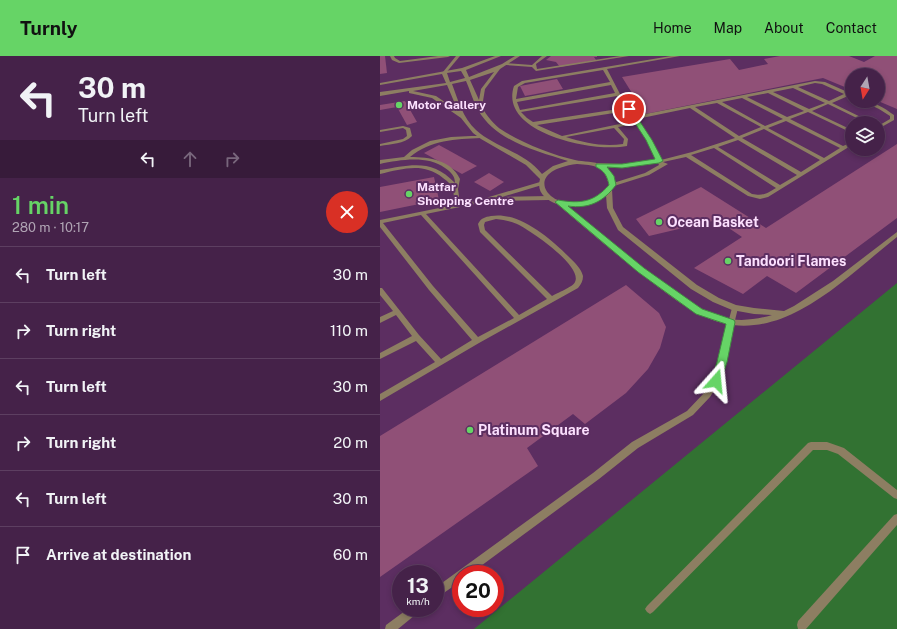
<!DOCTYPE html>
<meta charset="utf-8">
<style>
:root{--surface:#452249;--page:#4c2a50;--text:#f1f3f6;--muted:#b0a4b4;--line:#5d3f61;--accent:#66d466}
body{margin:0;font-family:"Public Sans",sans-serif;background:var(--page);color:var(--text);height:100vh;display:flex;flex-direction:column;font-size:15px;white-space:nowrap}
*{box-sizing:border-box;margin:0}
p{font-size:13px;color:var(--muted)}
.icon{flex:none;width:22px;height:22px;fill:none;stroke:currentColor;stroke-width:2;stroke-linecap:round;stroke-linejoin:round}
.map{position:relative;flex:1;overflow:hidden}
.side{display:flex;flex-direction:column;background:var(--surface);width:380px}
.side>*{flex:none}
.guide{background:#452249;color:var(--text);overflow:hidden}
.needle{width:26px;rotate:191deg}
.controls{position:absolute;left:465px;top:12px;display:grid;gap:8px}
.controls a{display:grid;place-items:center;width:40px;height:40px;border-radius:50%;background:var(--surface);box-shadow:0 2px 6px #0003,0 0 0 1px var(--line);font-size:20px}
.speed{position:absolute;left:12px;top:509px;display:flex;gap:8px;font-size:20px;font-weight:700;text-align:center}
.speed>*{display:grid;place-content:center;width:52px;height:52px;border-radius:50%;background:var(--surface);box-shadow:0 2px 6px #0003,0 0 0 1px var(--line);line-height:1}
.speed small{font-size:10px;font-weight:400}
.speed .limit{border:6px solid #d22;background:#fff;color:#111}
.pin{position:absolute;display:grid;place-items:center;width:34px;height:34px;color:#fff;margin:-17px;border:2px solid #fff;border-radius:50%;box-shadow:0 1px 4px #0007}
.me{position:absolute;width:44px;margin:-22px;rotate:18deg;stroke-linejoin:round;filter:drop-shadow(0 0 3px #0008)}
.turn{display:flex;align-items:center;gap:14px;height:84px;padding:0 12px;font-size:18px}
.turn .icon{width:52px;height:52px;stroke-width:2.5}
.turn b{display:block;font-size:28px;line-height:34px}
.lanes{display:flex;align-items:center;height:38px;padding:0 12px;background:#0003;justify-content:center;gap:20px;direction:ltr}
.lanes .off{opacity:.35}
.round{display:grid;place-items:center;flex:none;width:42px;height:42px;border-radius:21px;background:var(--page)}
.headline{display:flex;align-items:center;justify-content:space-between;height:68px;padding:0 12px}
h1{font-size:24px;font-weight:600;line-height:30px;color:var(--accent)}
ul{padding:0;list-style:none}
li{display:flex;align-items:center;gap:12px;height:56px;padding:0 12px;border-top:1px solid var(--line)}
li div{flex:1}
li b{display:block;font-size:15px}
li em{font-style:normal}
header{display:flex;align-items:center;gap:24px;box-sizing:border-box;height:56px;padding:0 20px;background:var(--accent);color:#111}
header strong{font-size:19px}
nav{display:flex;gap:22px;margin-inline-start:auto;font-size:14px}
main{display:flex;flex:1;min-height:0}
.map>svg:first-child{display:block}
.green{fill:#327232}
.building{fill:#905077}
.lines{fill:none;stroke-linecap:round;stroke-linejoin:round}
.service{fill:#8d7e62;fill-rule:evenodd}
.minor{fill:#8d7e62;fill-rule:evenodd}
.route{fill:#66d466;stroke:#428a42}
.poi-dot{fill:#66d466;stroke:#5c2e61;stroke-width:1.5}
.labels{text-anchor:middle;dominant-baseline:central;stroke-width:4;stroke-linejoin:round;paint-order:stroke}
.far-poi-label{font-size:12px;font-weight:bold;fill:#fce0fe;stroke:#5c2e61;text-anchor:start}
.poi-label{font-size:14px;font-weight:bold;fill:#fce0fe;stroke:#5c2e61;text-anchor:start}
</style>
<header>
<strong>Turnly</strong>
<nav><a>Home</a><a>Map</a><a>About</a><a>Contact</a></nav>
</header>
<main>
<section class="side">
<div class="guide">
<div class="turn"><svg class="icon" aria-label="left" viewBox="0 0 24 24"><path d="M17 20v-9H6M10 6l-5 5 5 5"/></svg><div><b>30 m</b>Turn left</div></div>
<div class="lanes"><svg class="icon" aria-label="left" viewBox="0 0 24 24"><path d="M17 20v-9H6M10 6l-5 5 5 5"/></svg><svg class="icon off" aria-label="ahead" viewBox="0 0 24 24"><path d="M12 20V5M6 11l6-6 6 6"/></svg><svg class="icon off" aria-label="right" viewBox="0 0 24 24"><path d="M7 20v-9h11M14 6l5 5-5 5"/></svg></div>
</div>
<div class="headline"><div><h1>1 min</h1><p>280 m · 10:17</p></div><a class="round" style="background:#d93025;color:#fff"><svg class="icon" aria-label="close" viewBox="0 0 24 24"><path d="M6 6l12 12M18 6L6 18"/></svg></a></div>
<ul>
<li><svg class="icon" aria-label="left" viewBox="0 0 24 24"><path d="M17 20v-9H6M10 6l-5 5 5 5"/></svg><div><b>Turn left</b></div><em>30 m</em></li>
<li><svg class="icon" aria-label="right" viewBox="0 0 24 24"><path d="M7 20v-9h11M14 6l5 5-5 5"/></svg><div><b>Turn right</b></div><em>110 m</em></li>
<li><svg class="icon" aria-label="left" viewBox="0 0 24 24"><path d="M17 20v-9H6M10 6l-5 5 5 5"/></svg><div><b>Turn left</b></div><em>30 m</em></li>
<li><svg class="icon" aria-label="right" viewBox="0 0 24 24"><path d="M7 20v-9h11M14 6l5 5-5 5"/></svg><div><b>Turn right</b></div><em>20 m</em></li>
<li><svg class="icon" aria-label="left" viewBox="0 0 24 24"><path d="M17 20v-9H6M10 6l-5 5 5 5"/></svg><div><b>Turn left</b></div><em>30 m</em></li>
<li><svg class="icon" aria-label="arrive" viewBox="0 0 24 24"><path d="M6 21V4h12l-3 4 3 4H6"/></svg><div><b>Arrive at destination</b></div><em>60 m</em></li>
</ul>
</section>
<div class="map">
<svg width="517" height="573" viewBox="0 0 517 573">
<rect width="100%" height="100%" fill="#5c2e61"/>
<polygon class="green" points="517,227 517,573 94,573"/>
<g class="building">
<polygon points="0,0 5,0 7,17 0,18"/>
<polygon points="171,0 217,0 217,1 214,1 216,4 180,11 176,6 166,4"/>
<polygon points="400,0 469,0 484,6 495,0 517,0 517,53 498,45 498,19 472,19 472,34 443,22 265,58 242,21 350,3 359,14 388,8 384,3"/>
<polygon points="177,23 183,33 145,40 140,30"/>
<polygon points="25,45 37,66 27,69 17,51 0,54 0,49"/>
<polygon points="517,88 517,162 416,237 387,220 363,238 314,212 362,181 337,164 269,180 256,163 321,131 386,172"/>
<polygon points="59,89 97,110 82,118 44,97"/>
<polygon points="109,117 124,126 110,135 94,126"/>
<polygon points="54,121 59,144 0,156 0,131"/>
<polygon points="246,229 279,257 286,271 280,292 268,313 246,337 205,368 193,358 147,392 158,410 0,521 0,380"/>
</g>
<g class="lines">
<g class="service">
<polygon points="10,0 14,0 15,2 20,5 58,0 70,0 68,1 19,7 12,4"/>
<polygon points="76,0 80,0 65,18 63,18 63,16"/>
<polygon points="162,0 167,0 156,8 157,13 240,0 249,0 156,15 152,11 126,9 124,8 126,7 152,9"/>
<path d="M291,0H300L227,13L240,38L255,60L435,25L445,26L472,38V40H468L452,47L493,67H487L448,48L432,55L472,74V77L428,56L410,63L463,90L472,86V89L388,141L380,143L368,140L306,101L283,106L288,108L269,119L234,130H230V128L265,117L279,109L278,107L242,112L218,111L215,109L218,107L242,108L277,104L267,84L256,68L238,71L248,83L247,90C215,97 118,77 134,30L142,25ZM223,14L230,26L136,43L138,31L145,27ZM435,27L442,28L464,38L449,45L418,31ZM231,29L235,37L140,54L137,46ZM413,32L445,47L429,53L393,36ZM388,37L424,55L407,61L367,41ZM237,40L245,52L153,66L147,62L141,56ZM362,42L403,63L385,70L342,46ZM337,47L381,71L359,80L315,51ZM310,52L355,82L312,96L281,104L271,84L257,63ZM247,55L254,65L182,80L157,69ZM406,65L460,92L444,102L388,72ZM234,72L244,83L243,88C224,91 205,87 186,81ZM384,73L440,104L421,116L362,82ZM358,84L417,119L400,129L338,91ZM334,92L396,132C386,138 383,140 372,138L311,99Z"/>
<path d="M482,45C494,45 504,52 514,59V64L498,73V70L510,63V60L499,53Z"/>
<path d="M23,70L30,72L32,80C24,88 11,88 0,90V88L23,83L27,80L26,74L23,72L0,76V74Z"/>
<path d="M91,80H101L103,81L101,82C75,83 51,84 30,101C50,101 71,104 80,123L78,133L80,148L109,141L160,126L162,127V129L122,141L169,140L172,142L169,144L116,145L114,144L46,158L139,259L167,243L100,176L98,168C101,162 105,161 111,160C138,155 170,182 188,200C194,206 201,212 203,220C203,225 201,228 198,232L99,287L0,345V338L55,306L36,285L0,303V297L32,280L16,259L0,267V261L13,255L0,239V232H2L39,279L61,303L92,284L49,234L0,171V164L74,149C74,144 74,138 73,133C72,129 66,124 63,122C43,106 23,113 0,118V114C30,109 52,102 75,127C75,120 71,116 65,112C47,99 20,104 0,108V104L24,101L32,94L50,85L71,81ZM41,159L134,262L98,281L53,230L3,167ZM116,163C124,164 130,165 137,168C150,174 203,210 195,226C193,231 177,237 172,240L105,174L104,169L105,166Z"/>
<polygon points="355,249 358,252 340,325 330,341 313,359 258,392 219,423 90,518 81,518 81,525 55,543 55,532 213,417 252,386 307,355 324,337 333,324 352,252"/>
<polygon points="431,386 447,386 464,392 517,434 517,443 514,442 458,398 447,394 433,394 273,556 270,558 267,556 265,553 267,550 428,387"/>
<polygon points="517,458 517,469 426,573 418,573 417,569 418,565 514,459"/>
<polygon points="29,552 42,552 40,555 18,573 5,573 6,569"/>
</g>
<path class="minor" d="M115,0H121L86,14L89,21L122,8L135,0H140L120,13L105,33L102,51C106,59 115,70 122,74C142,87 173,99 195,104C204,106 214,105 222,109C230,113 233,121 235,129L232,133L233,152L243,171L317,229L339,242L356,249L374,252L404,255L414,250L453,225L517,176V181C485,206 456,235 420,254C400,265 376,272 353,269C322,265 297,245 273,227C240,202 209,175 177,148C166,144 156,136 160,123L146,109L101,83L93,77L81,62L52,42L29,37V35L0,40V36L66,27L62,18L0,29V27L82,12ZM81,15L85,22L70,26L67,17ZM114,16L101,33L99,44L90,24ZM86,25C90,34 93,45 98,54C116,85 156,95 188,105L173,110L162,118C145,96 116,92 96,74C83,62 78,44 72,28ZM67,29L78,55L56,40L33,35ZM197,108C214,109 225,110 229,129C189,177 125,117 197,108ZM226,139L227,152L238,174L311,233L333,246L352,254L374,258L392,259C375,264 358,266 341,261C322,255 305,242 288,230C254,205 221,178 188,151C202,151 215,148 226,139Z"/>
</g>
<path class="route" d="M249,51L251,52L272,84L283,105L279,107L242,112L227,111L234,120L236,129C223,146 209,153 188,150L264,212L322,253L354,264L355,266L347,306L341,325L339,328H332L331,325L337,306L346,268L316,258L258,216L175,146L178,144C201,148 214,146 229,129C227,119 224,115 216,111V108H242L275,103L266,84L246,53Z"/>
<g class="poi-dot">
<circle cx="19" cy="49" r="4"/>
<circle cx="29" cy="138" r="4"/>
<circle cx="279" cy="166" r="4"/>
<circle cx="348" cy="205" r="4"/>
<circle cx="90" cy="374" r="4"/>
</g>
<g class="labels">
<g class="far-poi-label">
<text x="27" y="49">Motor Gallery</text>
<text x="37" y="131">Matfar<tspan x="37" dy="14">Shopping Centre</tspan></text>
</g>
<g class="poi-label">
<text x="287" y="166">Ocean Basket</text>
<text x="356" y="205">Tandoori Flames</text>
<text x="98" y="374">Platinum Square</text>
</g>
</g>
</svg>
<div class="controls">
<a><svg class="needle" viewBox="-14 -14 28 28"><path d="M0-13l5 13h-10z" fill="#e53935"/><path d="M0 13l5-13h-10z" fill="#b0a4b4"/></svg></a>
<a><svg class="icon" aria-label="layers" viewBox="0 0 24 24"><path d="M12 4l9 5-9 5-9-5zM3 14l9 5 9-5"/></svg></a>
</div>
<div class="speed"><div>13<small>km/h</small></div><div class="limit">20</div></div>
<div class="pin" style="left:249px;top:53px;background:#d93025"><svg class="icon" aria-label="arrive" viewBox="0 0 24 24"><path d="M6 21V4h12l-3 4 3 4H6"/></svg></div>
<svg class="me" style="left:336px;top:325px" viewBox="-20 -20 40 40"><path d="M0-17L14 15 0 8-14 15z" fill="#66d466" stroke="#fff" stroke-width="4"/></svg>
</div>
</main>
